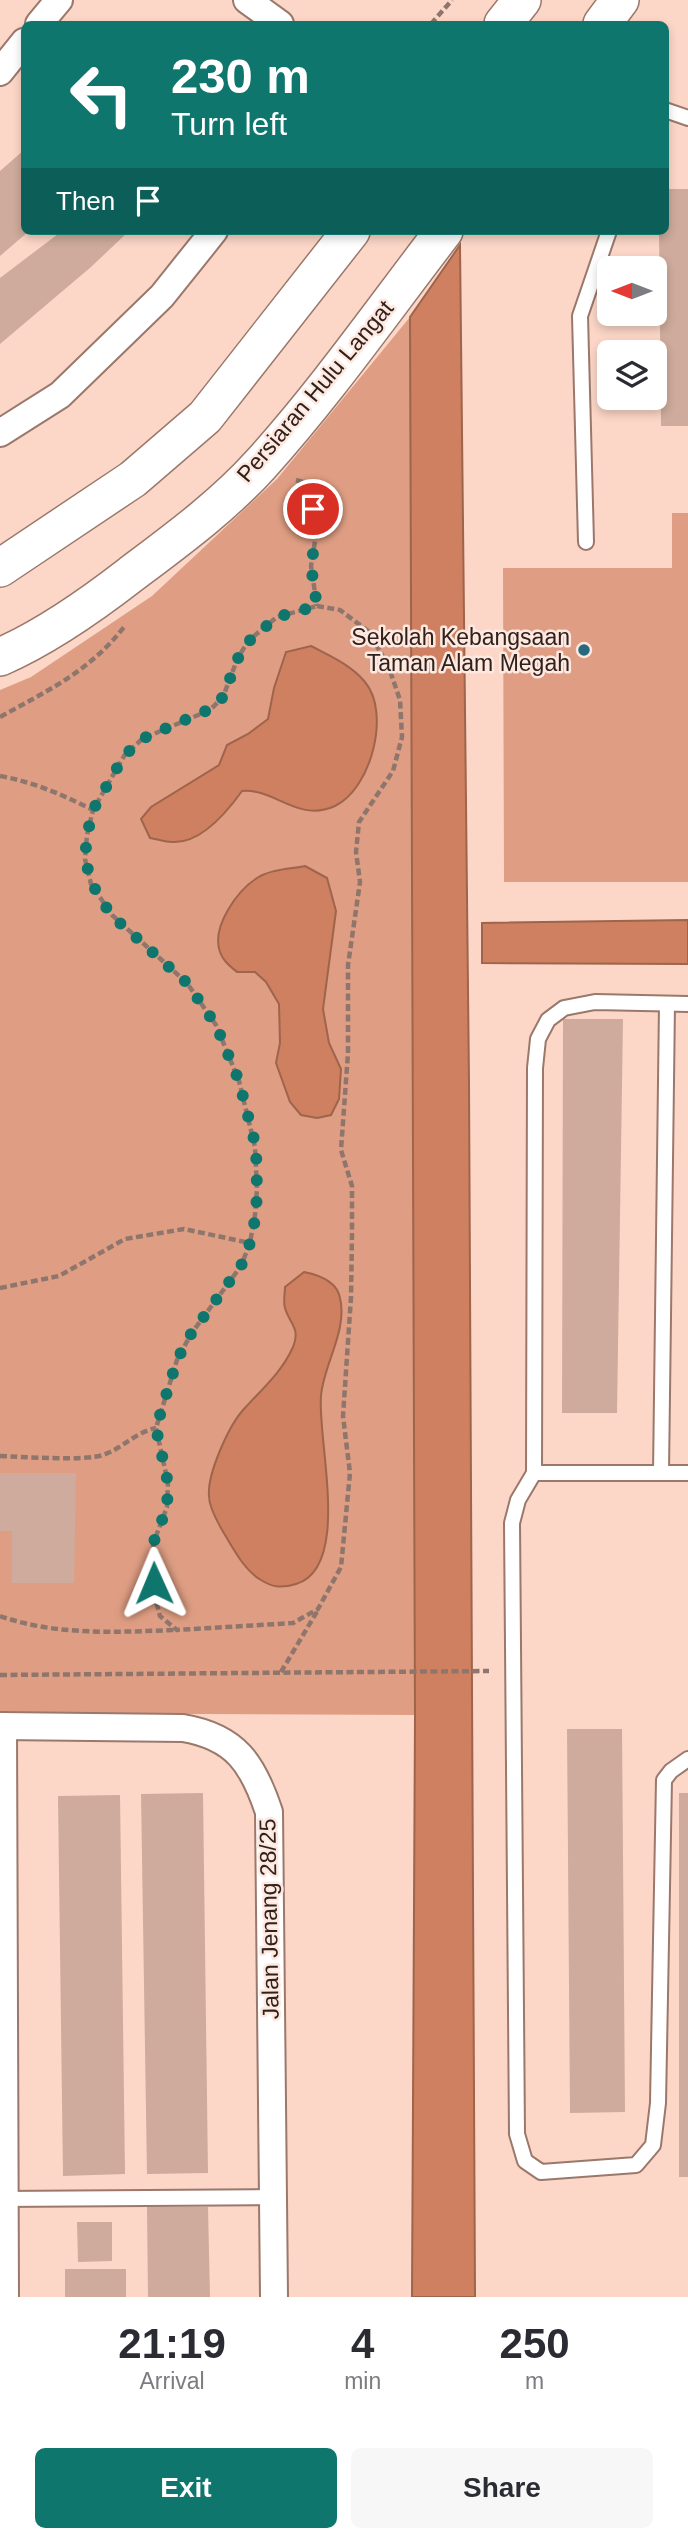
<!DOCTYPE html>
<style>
:root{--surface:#fff;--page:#f7f7f7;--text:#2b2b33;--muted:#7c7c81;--accent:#0f766e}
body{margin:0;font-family:Arial,sans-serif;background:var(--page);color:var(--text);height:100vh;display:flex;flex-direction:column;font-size:26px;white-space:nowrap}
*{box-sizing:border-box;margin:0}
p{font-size:23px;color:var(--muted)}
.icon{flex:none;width:38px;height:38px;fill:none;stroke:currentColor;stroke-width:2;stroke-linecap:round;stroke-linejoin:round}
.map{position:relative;height:2297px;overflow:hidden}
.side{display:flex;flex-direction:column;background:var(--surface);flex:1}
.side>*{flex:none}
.guide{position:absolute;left:21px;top:21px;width:648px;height:214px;border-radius:10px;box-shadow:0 4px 10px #0003;background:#0f766e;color:#fff;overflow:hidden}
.needle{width:46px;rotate:270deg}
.buttons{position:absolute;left:597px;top:256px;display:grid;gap:14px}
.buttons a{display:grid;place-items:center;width:70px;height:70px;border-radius:10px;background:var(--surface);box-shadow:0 4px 10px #0003;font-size:35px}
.pin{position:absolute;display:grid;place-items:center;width:60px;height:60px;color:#fff;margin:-30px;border:4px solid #fff;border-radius:50%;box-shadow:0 2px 7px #0007}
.me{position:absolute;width:77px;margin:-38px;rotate:359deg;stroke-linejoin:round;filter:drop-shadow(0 0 5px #0008)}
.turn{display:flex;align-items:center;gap:24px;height:147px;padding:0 35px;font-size:32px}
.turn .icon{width:91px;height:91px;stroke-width:2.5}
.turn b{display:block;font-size:49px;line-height:60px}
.then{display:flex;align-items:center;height:66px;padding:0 35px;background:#0003;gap:14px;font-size:26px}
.eta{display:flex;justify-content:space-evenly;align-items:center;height:119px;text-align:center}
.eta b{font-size:42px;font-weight:700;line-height:49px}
.button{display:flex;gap:14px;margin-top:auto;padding:14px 35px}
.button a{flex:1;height:80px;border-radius:10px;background:var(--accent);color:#fff;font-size:28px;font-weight:700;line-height:80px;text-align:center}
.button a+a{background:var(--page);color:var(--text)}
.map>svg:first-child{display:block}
.green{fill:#df9e83}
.water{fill:#ce8060;stroke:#9e644c;stroke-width:2}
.building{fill:#ceab9c}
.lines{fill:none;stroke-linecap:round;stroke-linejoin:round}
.service-casing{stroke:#9a786b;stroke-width:18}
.minor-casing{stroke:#9a786b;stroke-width:30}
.secondary-casing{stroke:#9a786b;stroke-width:40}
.path{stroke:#8e766c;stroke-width:4.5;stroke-dasharray:7 3.5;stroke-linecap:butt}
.service{stroke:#fff;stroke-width:14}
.minor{stroke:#fff;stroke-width:26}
.secondary{stroke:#fff;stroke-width:37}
.route{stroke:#0f766e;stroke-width:12;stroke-dasharray:0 21.6}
.poi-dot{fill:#29697e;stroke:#fee8df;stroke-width:2.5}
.labels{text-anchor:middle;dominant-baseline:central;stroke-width:5;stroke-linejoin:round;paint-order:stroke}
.street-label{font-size:23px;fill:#2f211c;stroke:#fee8df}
.poi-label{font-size:23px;fill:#2f211c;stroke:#fee8df;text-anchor:end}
</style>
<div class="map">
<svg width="688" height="2297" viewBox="0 0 688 2297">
<rect width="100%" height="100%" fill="#fcd7c8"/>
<g class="green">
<polygon points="410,317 415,1715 0,1713 0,690 31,677 152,596 277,479"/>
<polygon points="672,513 688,513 688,882 504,882 503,568 672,568"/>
</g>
<g class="water">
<polygon points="460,245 469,1082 475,2297 412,2297 415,1715 410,317"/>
<path d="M311,646C330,656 351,665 365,682C391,713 371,789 335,806C297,823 275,788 242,791C227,812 200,844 172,842C165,842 157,839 150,838L141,819L151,807L219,765L227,745L248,734L268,719L274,688L286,652Z"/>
<path d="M305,866L327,878L336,911L323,1009L329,1043L341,1069L339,1099L331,1115L317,1118L301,1115L290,1102L276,1063L280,1043L279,1004L266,982L255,972H237C230,966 223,961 220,952C211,927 237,891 257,878C271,869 290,869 305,866Z"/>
<polygon points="688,920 688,964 482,963 482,923"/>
<path d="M304,1272C319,1275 337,1281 340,1298C348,1330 323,1366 321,1396C317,1440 352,1567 296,1584C283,1588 273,1588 261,1580C245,1571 234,1550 225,1535C219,1525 209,1507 209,1496C207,1474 229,1425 244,1409C262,1389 282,1372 293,1347C301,1328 289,1323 285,1308C283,1302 285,1293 285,1287Z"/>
</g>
<g class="building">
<polygon points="24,150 24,231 29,231 0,256 0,171"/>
<polygon points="665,189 688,189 688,426 661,426 659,231 665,231"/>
<polygon points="62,231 129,231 91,267 0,344 0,278"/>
<polygon points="563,1019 623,1019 617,1413 562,1413"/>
<polygon points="0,1473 76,1473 74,1583 12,1583 12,1531 0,1531"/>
<polygon points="567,1729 622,1729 625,2112 570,2113"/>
<polygon points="203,1793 208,2173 147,2174 141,1794"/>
<rect x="679" y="1793" width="9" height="384"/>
<polygon points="120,1795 125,2174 63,2176 58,1796"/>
<polygon points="147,2207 208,2207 210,2297 148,2297"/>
<polygon points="77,2222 112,2222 112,2261 78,2262"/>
<rect x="65" y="2269" width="61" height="28"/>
</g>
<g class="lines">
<g class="service-casing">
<g id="service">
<polyline points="665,110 688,118"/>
<polyline points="586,542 580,316 609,231"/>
<polyline points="534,1473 535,1068 538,1039 548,1020 564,1008 595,1002 688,1004"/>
<polyline points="661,1473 667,1004"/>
<polyline points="688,1473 534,1473 518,1500 512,1523 517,2134 525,2161 541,2172 636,2165 653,2145 658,2103 664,1780 671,1771 688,1759"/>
<polyline points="1,2199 274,2197"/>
</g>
</g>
<g class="minor-casing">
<g id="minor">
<polyline points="247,0 280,24"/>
<polyline points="39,24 59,0"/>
<polyline points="0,72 24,42"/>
<polyline points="0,433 60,395 162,296 214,231"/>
<path d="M0,1726L183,1728C236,1737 253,1764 269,1812L274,2297"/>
<polyline points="3,1726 5,2297"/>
</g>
</g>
<g class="secondary-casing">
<g id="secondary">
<polyline points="503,24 522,0"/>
<polyline points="602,24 620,0"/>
<polyline points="0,568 133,479 205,417 351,231"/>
<path d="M0,657C46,637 90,606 130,575C175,541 222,507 260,465C326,392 384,309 444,231"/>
</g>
</g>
<g class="path">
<polyline points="431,24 452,0"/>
<polyline points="296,480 311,484 316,535 311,566 317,606"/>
<polygon points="317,606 340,610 368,631 388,665 400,700 402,737 393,771 359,822 356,852 360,882 348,965 348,1053 341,1150 352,1186 352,1234 351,1297 343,1416 350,1473 341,1567 318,1609 293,1623 177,1630 160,1616 155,1597 153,1544 167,1507 168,1483 156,1428 177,1360 191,1334 241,1266 250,1243 255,1215 257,1189 255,1147 239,1081 216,1025 187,983 112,915 91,884 85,859 87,835 93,810 124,756 142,739 210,710 223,697 237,660 248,641 277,617"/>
<path d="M0,717C47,691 90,671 124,627"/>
<path d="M0,776C34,782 63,795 93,810"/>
<polyline points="0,1288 59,1276 125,1239 184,1229 250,1243"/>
<path d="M0,1456C23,1457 85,1461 103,1455C123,1448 134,1433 156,1428"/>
<path d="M0,1616C57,1636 116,1632 176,1630"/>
<polyline points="281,1672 318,1610"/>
<polyline points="0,1675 489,1671"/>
</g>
<use href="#service" class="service"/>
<use href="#minor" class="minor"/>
<use href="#secondary" class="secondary"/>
</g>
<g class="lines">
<polyline class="route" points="154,1583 153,1544 167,1507 168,1483 156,1428 177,1360 191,1334 241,1266 250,1243 256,1215 257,1189 256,1147 239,1081 216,1025 187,983 111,915 92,884 85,859 87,835 93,810 124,756 142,739 210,709 223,697 237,660 248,642 277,617 317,606 311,566 316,535 313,509"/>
</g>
<circle class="poi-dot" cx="584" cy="650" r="7"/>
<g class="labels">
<g class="street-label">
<text transform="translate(315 391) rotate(-50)">Persiaran Hulu Langat</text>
<text transform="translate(269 1919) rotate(-91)">Jalan Jenang 28/25</text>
</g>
<g class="poi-label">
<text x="570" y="637">Sekolah Kebangsaan<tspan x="570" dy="26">Taman Alam Megah</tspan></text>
</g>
</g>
</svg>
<div class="buttons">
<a><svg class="needle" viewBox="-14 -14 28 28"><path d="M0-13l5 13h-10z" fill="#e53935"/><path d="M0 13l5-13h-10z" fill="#7c7c81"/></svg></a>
<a><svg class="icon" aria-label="layers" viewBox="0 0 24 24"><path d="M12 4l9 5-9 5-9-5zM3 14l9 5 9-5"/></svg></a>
</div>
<div class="pin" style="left:313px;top:509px;background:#d93025"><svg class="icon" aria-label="arrive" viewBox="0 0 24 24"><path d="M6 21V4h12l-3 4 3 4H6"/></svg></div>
<svg class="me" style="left:154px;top:1583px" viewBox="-20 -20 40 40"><path d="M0-17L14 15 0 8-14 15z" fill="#0f766e" stroke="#fff" stroke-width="4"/></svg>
<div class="guide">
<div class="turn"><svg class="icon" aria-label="left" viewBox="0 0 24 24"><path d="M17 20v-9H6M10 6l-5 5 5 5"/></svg><div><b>230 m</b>Turn left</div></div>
<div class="then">Then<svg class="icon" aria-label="arrive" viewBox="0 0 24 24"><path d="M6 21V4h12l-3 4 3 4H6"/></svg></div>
</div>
</div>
<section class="side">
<div class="eta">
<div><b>21:19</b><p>Arrival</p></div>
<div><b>4</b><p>min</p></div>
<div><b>250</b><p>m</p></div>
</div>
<div class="button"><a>Exit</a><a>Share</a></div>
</section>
